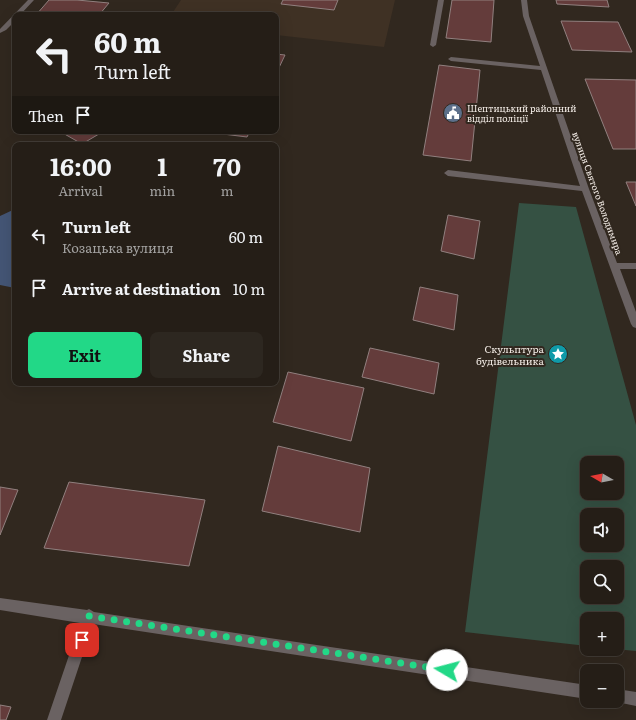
<!DOCTYPE html>
<meta charset="utf-8">
<style>
:root{--surface:#251e17;--page:#2d2720;--text:#f1f3f6;--muted:#a3a2a1;--line:#423c36;--accent:#22d887}
body{margin:0;font-family:Literata,serif;background:var(--page);color:var(--text);height:100vh;display:flex;flex-direction:column;font-size:15px;white-space:nowrap}
*{box-sizing:border-box;margin:0}
p{font-size:13px;color:var(--muted)}
.icon{flex:none;width:22px;height:22px;fill:none;stroke:currentColor;stroke-width:2;stroke-linecap:round;stroke-linejoin:round}
.map{position:relative;flex:1;overflow:hidden}
.drawer{position:absolute;left:12px;top:142px;width:267px;height:244px;display:flex;flex-direction:column;background:var(--surface);border-radius:8px;box-shadow:0 4px 16px #0002,0 0 0 1px var(--line)}
.drawer>*{flex:none}
.hud{position:absolute;left:12px;top:12px;width:267px;height:122px;border-radius:8px;box-shadow:0 4px 16px #0002,0 0 0 1px var(--line);background:#251e17;color:var(--text);overflow:hidden}
.needle{width:26px;rotate:279deg}
.fabs{position:absolute;left:580px;top:456px;display:grid;gap:8px}
.fabs a{display:grid;place-items:center;width:44px;height:44px;border-radius:8px;background:var(--surface);box-shadow:0 4px 16px #0002,0 0 0 1px var(--line);font-size:20px}
.pin{position:absolute;display:grid;place-items:center;width:34px;height:34px;color:#fff;margin:-17px;border-radius:8px;box-shadow:0 2px 6px #0006}
.me{position:absolute;width:44px;margin:-22px;rotate:278deg;stroke-linejoin:round;filter:drop-shadow(0 0 3px #0008)}
.turn{display:flex;align-items:center;gap:14px;height:84px;padding:0 16px;font-size:18px}
.turn .icon{width:52px;height:52px;stroke-width:2.5}
.turn b{display:block;font-size:28px;line-height:34px}
.then{display:flex;align-items:center;height:38px;padding:0 16px;background:#0003;gap:8px;font-size:15px}
.eta{display:flex;justify-content:space-evenly;align-items:center;height:68px;text-align:center}
.eta b{font-size:24px;font-weight:700;line-height:28px}
.action{display:flex;gap:8px;margin-top:auto;padding:8px 16px}
.action a{flex:1;height:46px;border-radius:8px;background:var(--accent);color:#111;font-size:16px;font-weight:700;line-height:46px;text-align:center}
.action a+a{background:var(--page);color:var(--text)}
ul{padding:0;list-style:none}
li{display:flex;align-items:center;gap:12px;height:52px;padding:0 16px}
li div{flex:1}
li b{display:block;font-size:15px}
li em{font-style:normal}
.map>svg:first-child{display:block}
.built{fill:#3f3124}
.green{fill:#355143;fill-rule:evenodd}
.water{fill:#445575}
.building{fill:#643c3b;stroke:#91807f}
.lines{fill:none;stroke-linecap:round;stroke-linejoin:round}
.minor{fill:#6a6262;fill-rule:evenodd}
.route{stroke:#22d887;stroke-width:7;stroke-dasharray:0 12.6}
.labels{text-anchor:middle;dominant-baseline:central;stroke-width:4;stroke-linejoin:round;paint-order:stroke}
.far-poi-label{font-size:9px;fill:#f5eee8;stroke:#31281f;text-anchor:start}
.far-street-label{font-size:9px;fill:#f5eee8;stroke:#31281f}
.poi-label{font-size:10px;fill:#f5eee8;stroke:#31281f;text-anchor:end}
</style>
<div class="map">
<svg width="636" height="720" viewBox="0 0 636 720">
<rect width="100%" height="100%" fill="#31281f"/>
<polygon class="built" points="181,0 395,0 384,47 276,35 276,15 171,15"/>
<path class="green" d="M519,203L576,207L636,425V651L615,649H617V619H587V646L465,632ZM587,463H617V493H587ZM587,515H617V545H587ZM587,567H617V597H587Z"/>
<polygon class="water" points="15,209 15,288 0,285 0,216"/>
<g class="building">
<polygon points="49,0 77,0 109,3 99,15 36,15"/>
<polygon points="283,0 338,0 334,10 281,4"/>
<polygon points="452,0 494,0 491,42 446,38"/>
<polygon points="556,0 607,0 609,7 557,4"/>
<polygon points="561,21 618,22 632,52 572,50"/>
<polygon points="276,54 285,55 276,74"/>
<polygon points="439,65 480,70 471,161 423,155"/>
<polygon points="585,79 636,80 636,149 613,149"/>
<polygon points="62,131 104,131 82,144 61,132"/>
<polygon points="224,131 250,131 247,137 223,134"/>
<polygon points="626,182 636,182 636,206"/>
<polygon points="448,215 480,221 474,259 441,251"/>
<polygon points="420,287 458,295 454,330 413,320"/>
<polygon points="370,348 439,363 434,394 362,377"/>
<polygon points="288,372 364,388 351,441 273,422"/>
<polygon points="278,446 370,468 360,532 262,511"/>
<polygon points="69,482 205,500 189,566 44,548"/>
<polygon points="0,487 18,490 0,535"/>
<polygon points="0,705 11,707 6,720 0,720"/>
</g>
<g class="lines">
<g class="minor">
<polygon points="28,0 34,0 20,15 15,15 15,21 6,30 0,33 0,29"/>
<polygon points="438,0 444,0 436,45 433,47 430,45"/>
<polygon points="521,0 527,0 529,16 589,189 617,263 636,263 636,269 620,269 636,312 636,328 633,327 631,324 582,191 448,176 444,173 448,170 580,186 541,70 451,61 448,59 451,57 540,66 523,16"/>
<polygon points="0,598 87,610 89,609 94,612 587,685 587,699 93,624 61,720 47,720 80,623 0,610"/>
<polygon points="617,689 636,692 636,706 612,701 617,701"/>
</g>
</g>
<g class="lines">
<polyline class="route" points="82,640 89,616 447,670"/>
</g>
<defs>
<g id="civic-disc" transform="scale(1)"><circle r="9.5" fill="#5c6f8a" stroke="#31281f"/><path d="M-.6-6.5H3V-4.5H.6V-3L4-1V1h2V6H-6V1h2V-1L-.6-3ZM-1.2 2.5V6h2.4V2.5Z" fill="#fff"/></g>
<g id="sight-disc" transform="scale(1)"><circle r="9.5" fill="#0f9aa8" stroke="#31281f"/><path d="M0-6L1.8-2.2L6-1.7L2.9 1.2L3.7 5.4L0 3.3L-3.7 5.4L-2.9 1.2L-6-1.7L-1.8-2.2Z" fill="#fff"/></g>
</defs>
<g fill-rule="evenodd">
<use href="#civic-disc" x="453" y="113"/>
<use href="#sight-disc" x="558" y="354"/>
</g>
<g class="labels">
<g class="far-poi-label">
<text x="467" y="108">Шептицький районний<tspan x="467" dy="10">відділ поліції</tspan></text>
</g>
<g class="far-street-label">
<text transform="translate(598 193) rotate(70)">вулиця Святого Володимира</text>
</g>
<g class="poi-label">
<text x="544" y="348">Скульптура<tspan x="544" dy="12">будівельника</tspan></text>
</g>
</g>
</svg>
<div class="fabs">
<a><svg class="needle" viewBox="-14 -14 28 28"><path d="M0-13l5 13h-10z" fill="#e53935"/><path d="M0 13l5-13h-10z" fill="#a3a2a1"/></svg></a>
<a><svg class="icon" aria-label="sound" viewBox="0 0 24 24"><path d="M4 9h4l5-4v14l-5-4H4zM17 9q2 3 0 6"/></svg></a>
<a><svg class="icon" aria-label="search" viewBox="0 0 24 24"><circle cx="10" cy="10" r="6"/><path d="M15 15l6 6"/></svg></a>
<a>+</a>
<a>−</a>
</div>
<div class="pin" style="left:82px;top:640px;background:#d93025"><svg class="icon" aria-label="arrive" viewBox="0 0 24 24"><path d="M6 21V4h12l-3 4 3 4H6"/></svg></div>
<svg class="me" style="left:447px;top:670px" viewBox="-20 -20 40 40"><circle r="19" fill="#fff"/><path d="M0-13L10 11 0 6-10 11z" fill="#22d887"/></svg>
<div class="hud">
<div class="turn"><svg class="icon" aria-label="left" viewBox="0 0 24 24"><path d="M17 20v-9H6M10 6l-5 5 5 5"/></svg><div><b>60 m</b>Turn left</div></div>
<div class="then">Then<svg class="icon" aria-label="arrive" viewBox="0 0 24 24"><path d="M6 21V4h12l-3 4 3 4H6"/></svg></div>
</div>
<section class="drawer">
<div class="eta">
<div><b>16:00</b><p>Arrival</p></div>
<div><b>1</b><p>min</p></div>
<div><b>70</b><p>m</p></div>
</div>
<ul>
<li><svg class="icon" aria-label="left" viewBox="0 0 24 24"><path d="M17 20v-9H6M10 6l-5 5 5 5"/></svg><div><b>Turn left</b><p>Козацька вулиця</p></div><em>60 m</em></li>
<li><svg class="icon" aria-label="arrive" viewBox="0 0 24 24"><path d="M6 21V4h12l-3 4 3 4H6"/></svg><div><b>Arrive at destination</b></div><em>10 m</em></li>
</ul>
<div class="action"><a>Exit</a><a>Share</a></div>
</section>
</div>
